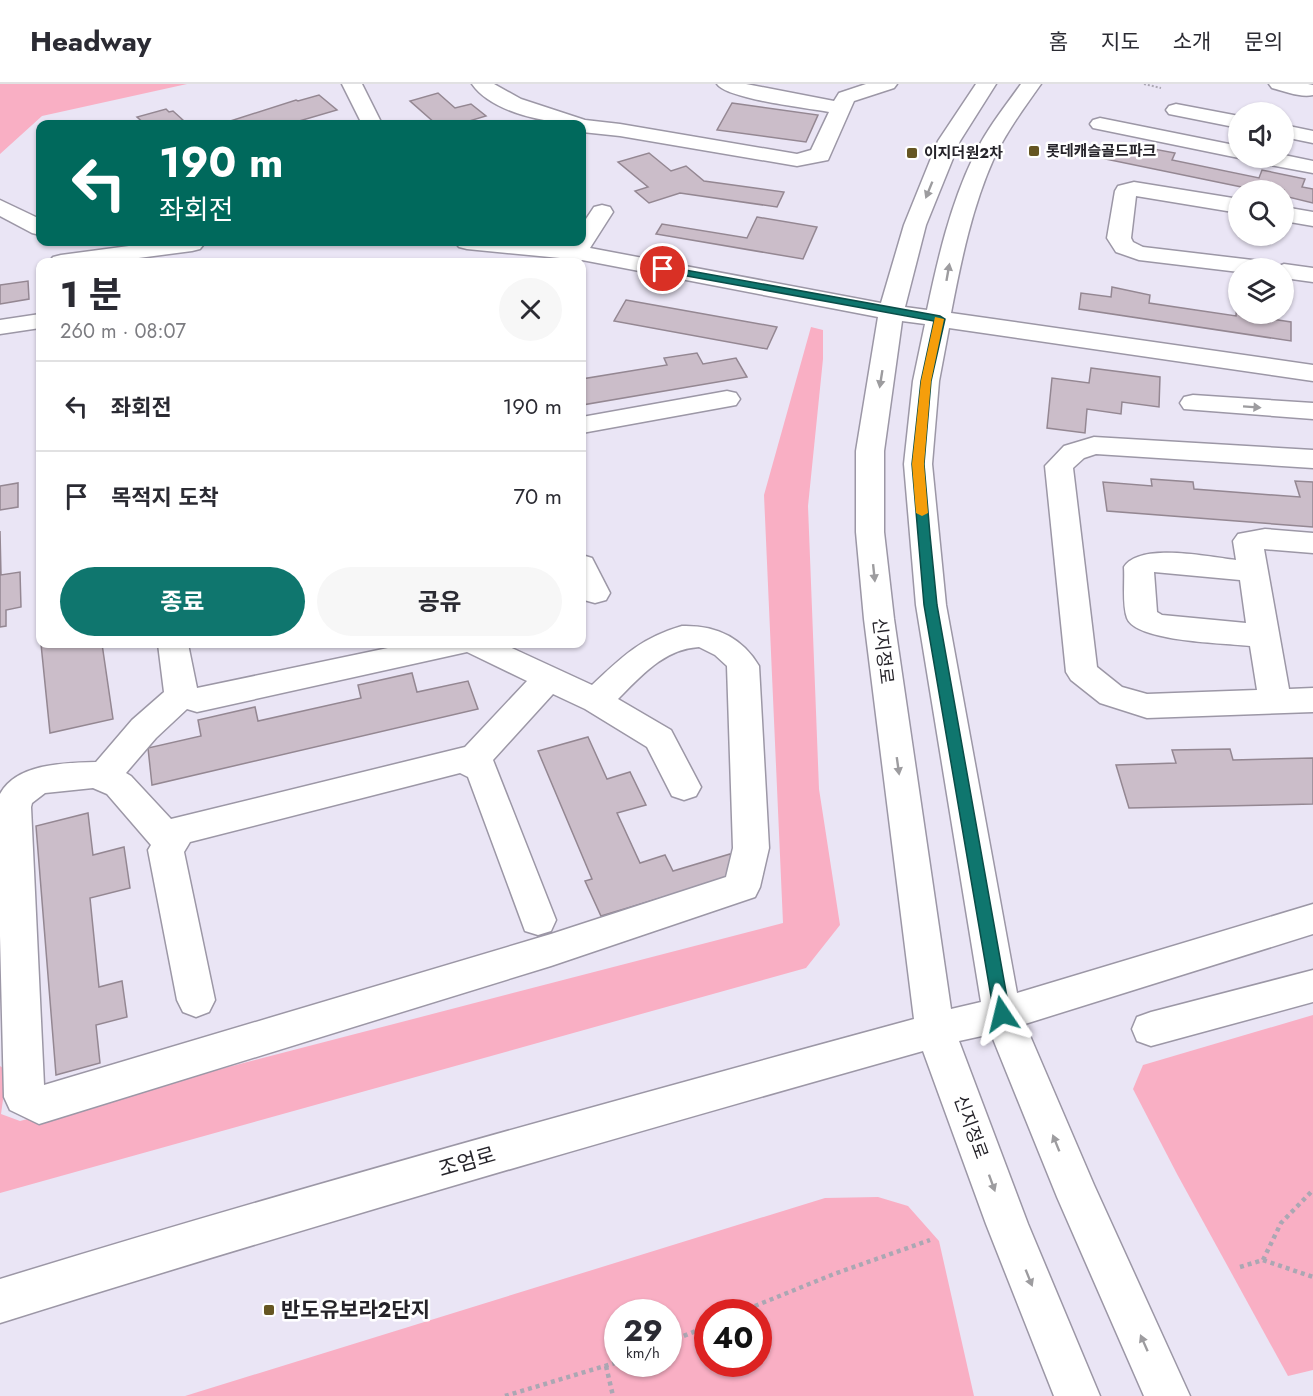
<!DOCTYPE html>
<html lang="ko">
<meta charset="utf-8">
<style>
:root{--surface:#fff;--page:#f7f7f7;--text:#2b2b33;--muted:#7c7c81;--line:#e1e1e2;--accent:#0f766e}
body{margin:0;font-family:Jost,"Noto Sans KR",sans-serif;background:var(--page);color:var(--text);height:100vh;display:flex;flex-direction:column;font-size:22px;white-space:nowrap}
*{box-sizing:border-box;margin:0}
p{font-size:20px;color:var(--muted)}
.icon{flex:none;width:33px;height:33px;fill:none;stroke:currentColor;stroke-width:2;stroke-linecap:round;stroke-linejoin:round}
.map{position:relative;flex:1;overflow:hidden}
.sheet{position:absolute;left:36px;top:174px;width:550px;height:390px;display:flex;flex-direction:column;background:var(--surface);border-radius:12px;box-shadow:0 2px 4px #0004}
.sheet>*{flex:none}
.top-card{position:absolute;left:36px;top:36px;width:550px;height:126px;border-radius:12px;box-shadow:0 2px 4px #0004;background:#00695c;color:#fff;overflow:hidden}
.buttons{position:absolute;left:1228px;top:18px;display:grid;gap:12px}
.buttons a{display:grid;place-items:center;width:66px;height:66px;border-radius:50%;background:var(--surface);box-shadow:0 2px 4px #0004;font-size:30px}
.speed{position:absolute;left:604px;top:1215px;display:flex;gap:12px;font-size:30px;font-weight:700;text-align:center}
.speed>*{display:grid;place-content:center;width:78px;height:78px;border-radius:50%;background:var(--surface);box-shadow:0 2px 4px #0004;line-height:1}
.speed small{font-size:15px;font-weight:400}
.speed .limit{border:9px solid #d22;background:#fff;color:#111}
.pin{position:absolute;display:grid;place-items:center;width:51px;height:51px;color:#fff;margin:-26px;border:3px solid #fff;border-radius:50%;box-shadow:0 2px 6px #0007}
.me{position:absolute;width:66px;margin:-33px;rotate:350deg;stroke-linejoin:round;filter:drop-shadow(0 0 4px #0008)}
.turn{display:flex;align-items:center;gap:21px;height:126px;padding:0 24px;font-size:27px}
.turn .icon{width:78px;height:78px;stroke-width:2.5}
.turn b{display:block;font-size:42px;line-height:51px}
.round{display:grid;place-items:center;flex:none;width:63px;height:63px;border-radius:32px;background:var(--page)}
.head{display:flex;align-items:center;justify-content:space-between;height:102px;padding:0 24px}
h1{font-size:36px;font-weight:700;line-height:45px}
.button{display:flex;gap:12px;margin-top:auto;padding:12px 24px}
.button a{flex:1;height:69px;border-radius:36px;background:var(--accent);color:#fff;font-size:24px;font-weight:700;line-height:69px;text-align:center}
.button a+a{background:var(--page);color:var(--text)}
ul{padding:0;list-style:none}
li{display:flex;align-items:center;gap:18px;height:90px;padding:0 24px;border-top:2px solid var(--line)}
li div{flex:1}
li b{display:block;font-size:22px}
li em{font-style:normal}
header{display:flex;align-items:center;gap:36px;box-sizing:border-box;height:84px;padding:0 30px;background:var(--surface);border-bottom:2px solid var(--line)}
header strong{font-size:28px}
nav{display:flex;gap:33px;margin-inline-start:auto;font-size:21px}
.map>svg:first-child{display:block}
.green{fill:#f9afc4;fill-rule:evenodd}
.building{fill:#cbbdc9;stroke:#948792;stroke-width:1.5}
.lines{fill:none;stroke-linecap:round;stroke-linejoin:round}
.minor-casing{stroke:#9c97a6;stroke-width:3}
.path-far1{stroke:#aba7b3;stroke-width:2;stroke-dasharray:2 2;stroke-linecap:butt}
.path{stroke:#aba7b3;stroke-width:4.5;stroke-dasharray:4 4;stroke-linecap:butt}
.minor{fill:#fff;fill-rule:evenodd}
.oneway{fill:#9d9c9f}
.route{fill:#0f766e;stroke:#0a4d48;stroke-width:1.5}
.slow{fill:#f59e0b}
.poi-dot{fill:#655522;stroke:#fff;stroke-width:2}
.labels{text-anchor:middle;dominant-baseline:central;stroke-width:5;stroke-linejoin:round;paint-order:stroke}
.far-poi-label{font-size:15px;font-weight:bold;fill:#252329;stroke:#fff;text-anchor:start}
.street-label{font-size:18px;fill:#252329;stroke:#fff}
.near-street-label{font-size:21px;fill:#252329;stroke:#fff}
.near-poi-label{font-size:21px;font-weight:bold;fill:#252329;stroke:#fff;text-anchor:start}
</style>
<header>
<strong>Headway</strong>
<nav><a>홈</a><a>지도</a><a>소개</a><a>문의</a></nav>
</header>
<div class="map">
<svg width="1313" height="1312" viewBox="0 0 1313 1312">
<rect width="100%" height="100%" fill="#eae5f5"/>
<g class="green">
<polygon points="0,0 187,0 42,32 0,70"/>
<polygon points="811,243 823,246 823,275 808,422 819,705 840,841 806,884 0,1109 0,982 7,987 1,1030 20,1037 783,839 764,411"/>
<polygon points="1313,931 1313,1286 1288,1292 1177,1090 1133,1005 1143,981"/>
<path d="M878,1113L908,1122L939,1157L974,1312H185L825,1114ZM669,1228V1280H618V1228ZM759,1228V1280H708V1228Z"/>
</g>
<g class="building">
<polygon points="438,9 455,24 471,20 486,32 469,37 472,40 436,40 410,17"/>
<polygon points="319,11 337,26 289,40 221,40 296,16 298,17"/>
<polygon points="732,19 818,31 806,58 717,46"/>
<polygon points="166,25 169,28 173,27 183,36 179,37 183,40 145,40 137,33"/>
<polygon points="1092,60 1135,69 1138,62 1175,69 1172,76 1259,94 1262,86 1305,95 1302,103 1313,105 1313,119 1284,112 1284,106 1256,106 1086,71"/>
<polygon points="649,69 671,87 686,82 704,97 784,108 777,123 680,109 649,119 635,107 648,103 618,78"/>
<polygon points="757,133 817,143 803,175 656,150 662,140 747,154"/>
<polygon points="28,197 29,215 0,220 0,201"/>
<polygon points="1112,203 1150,211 1149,219 1236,232 1237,218 1239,219 1239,230 1272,230 1271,235 1291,238 1291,257 1079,225 1081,209 1111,213"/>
<polygon points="626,216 777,243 767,265 614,237"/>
<polygon points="697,269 703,280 736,274 747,293 582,321 582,295 667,281 664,274"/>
<polygon points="1091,284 1160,293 1159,323 1122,318 1121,330 1087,325 1085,349 1047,344 1052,294 1089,299"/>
<polygon points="1151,395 1193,398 1194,405 1300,413 1295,397 1313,398 1313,443 1107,427 1103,398 1152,402"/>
<polygon points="18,399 18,423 0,426 0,402"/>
<polygon points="0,447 1,491 20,488 21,523 6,526 6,542 0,543"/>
<polygon points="41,560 102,560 113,635 50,649"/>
<polygon points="412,589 417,608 468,597 478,625 152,701 148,664 201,652 198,636 255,623 258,637 361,614 358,601"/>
<polygon points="588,653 607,695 630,688 646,721 617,729 640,779 665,771 673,787 730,770 740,790 601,832 585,797 592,795 538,667"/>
<polygon points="1230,665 1233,676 1313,674 1313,720 1129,724 1116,681 1176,679 1172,666"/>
<polygon points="88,729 93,771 124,763 130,804 90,814 99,903 122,897 127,933 96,941 100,979 56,991 36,742"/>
</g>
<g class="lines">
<g class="minor-casing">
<g id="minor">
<polygon points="342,0 362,0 382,40 362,40"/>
<path d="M472,0H494L521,15L585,36L620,40L797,70L811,66L829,28C808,24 727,15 717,0H746L834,17L839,9L866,0H897L894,4L854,17L828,76L797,82L620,52L582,48V40C549,40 492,29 472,0Z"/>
<path d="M976,0H996L960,57L926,141L905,223L927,226C938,174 950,122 973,74C985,47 1004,24 1021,0H1041C1024,24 1007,47 994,74C972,123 961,177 951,229L1313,281V297L949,244L939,297L932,380L946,521L1017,909L1313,820V850L1025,940L1094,1101L1190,1312H1144L1057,1113L991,950L959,957L1028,1140L1100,1312H1054L986,1140L923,967C614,1054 306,1143 0,1239V1195C303,1102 609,1018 914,935L864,535L856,448V367L878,233L582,176L580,178H558L560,174L467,165L459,163L455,158H537L569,160L571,158H582V141L594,123L602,121L610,123L613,128L590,164L881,219L904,141L938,57ZM902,237L925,240L913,297L904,380L916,521L981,918L951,925L894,535L884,448V367Z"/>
<path d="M1269,0H1308L1313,1V11C1301,14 1284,7 1272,4Z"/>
<polygon points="1176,20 1239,32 1239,44 1169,30 1166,26 1169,22"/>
<polygon points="1100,34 1239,62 1239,74 1243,74 1239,74 1093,44 1090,40 1093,36"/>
<polygon points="1284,41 1313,47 1313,59 1284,53"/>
<polygon points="1284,71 1313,77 1313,89 1259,79 1256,74 1284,74"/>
<polygon points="1134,98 1239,115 1239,129 1136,112 1131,154 1133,158 1143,163 1261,177 1269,179 1273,184 1239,184 1239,188 1139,176 1116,168 1107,154 1115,107 1118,102"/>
<polygon points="0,116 40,135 40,151 32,149 0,132"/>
<polygon points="1284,123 1313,128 1313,142 1284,137"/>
<polygon points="159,158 202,158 204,160 200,165 192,167 108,178 49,178 53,173 61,171"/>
<polygon points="1284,180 1313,184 1313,198 1284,194 1284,184 1274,184"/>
<polygon points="40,230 40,244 0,250 0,236"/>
<polygon points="727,307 736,309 740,315 736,321 582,349 582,333"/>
<polygon points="1193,311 1313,319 1313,335 1184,325 1180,319 1184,313"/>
<path d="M1094,353L1313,366V384L1096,370L1084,374L1073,384L1097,583L1122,603L1147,610L1257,606L1250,562C1226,559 1136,558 1127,534C1122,520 1125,498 1124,483C1140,458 1209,473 1236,476L1233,457L1238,450L1265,445L1313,449V469L1264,465L1289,605L1313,604V628L1147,634L1100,619L1071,596L1066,588L1045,382L1064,362ZM1154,488L1240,496L1246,539L1162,531L1157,528Z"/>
<polygon points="582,471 592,474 610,509 606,516 595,519 584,516 582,512"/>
<path d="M682,542C715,541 742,553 759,582L769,764L760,803L755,813L551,882L39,1040L10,1026L4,1013L0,852V710C17,679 65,679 96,678L132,636L164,608L158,560H188L197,604L407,560H503L592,601C623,572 641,554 682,542ZM699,563L715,571L727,582L733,764L726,793L551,850L44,1001L31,723L32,719L45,709L93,704L107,710L151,761L148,766L177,916L183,928L196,933L209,928L215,916L184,768L190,758L460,689L468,693L525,847L538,851L551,847L556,836L493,676L553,610L585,625L647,663L672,712L684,716L696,712L701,703L671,646L618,615C641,592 664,565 699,563ZM467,568L527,597L465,663L171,735L131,692L126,689L156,654L187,625L197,628Z"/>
<polygon points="1313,886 1313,918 1151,962 1137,957 1132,945 1137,933 1151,928"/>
</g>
</g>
<g class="path-far1">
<polyline points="1144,0 1161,4"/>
<polyline points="1256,24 1273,28"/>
</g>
<g class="path">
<polyline points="1263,1176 1281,1139 1313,1106"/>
<polyline points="1240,1183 1263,1176 1313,1193"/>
<polyline points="740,1228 834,1190 930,1156"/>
<polyline points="669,1258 708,1242"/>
<polyline points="606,1282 613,1312"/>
<polyline points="505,1312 618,1278"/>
</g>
<use href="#minor" class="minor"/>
</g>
<defs><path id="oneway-solid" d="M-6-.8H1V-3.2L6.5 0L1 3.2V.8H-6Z" transform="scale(1.5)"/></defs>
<g class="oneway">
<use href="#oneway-solid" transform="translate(929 106) rotate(112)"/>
<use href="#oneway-solid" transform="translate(948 188) rotate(-80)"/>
<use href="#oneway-solid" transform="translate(881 295) rotate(99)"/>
<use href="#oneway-solid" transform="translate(1252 323) rotate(4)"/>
<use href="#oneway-solid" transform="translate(874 489) rotate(84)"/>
<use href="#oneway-solid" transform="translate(898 682) rotate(82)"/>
<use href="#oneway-solid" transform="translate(1056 1059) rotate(-112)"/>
<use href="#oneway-solid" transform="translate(992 1099) rotate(70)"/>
<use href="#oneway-solid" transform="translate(1029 1194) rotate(68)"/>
<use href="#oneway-solid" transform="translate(1144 1259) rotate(-114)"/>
</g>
<polygon class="route" points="663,182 940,232 945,235 931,297 924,380 930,451 937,521 1010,930 1008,935 1002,937 996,935 994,930 924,521 918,451 912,380 921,297 934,237 660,187 660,183"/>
<polygon class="slow" points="935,233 944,235 931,297 924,380 928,429 922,432 916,429 912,380 921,297"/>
<g class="poi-dot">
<rect x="1028" y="61" width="12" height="12" rx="3"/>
<rect x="906" y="63" width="12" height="12" rx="3"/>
<rect x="263" y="1220" width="12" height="12" rx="3"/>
</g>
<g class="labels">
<g class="far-poi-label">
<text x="1046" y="67">롯데캐슬골드파크</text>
<text x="924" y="69">이지더원2차</text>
</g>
<g class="street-label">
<text transform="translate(883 567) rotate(83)">신지정로</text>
<text transform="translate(971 1043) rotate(70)">신지정로</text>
</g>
<g class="near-street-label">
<text transform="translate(467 1078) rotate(-16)">조엄로</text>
</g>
<g class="near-poi-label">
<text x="281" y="1226">반도유보라2단지</text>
</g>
</g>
</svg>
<div class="buttons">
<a><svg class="icon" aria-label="sound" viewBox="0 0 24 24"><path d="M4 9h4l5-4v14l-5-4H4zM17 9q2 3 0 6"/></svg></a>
<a><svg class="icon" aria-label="search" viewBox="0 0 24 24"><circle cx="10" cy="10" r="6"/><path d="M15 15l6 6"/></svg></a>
<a><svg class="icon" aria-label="layers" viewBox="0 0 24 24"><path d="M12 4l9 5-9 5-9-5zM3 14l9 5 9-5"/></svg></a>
</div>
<div class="speed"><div>29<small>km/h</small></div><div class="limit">40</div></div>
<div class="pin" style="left:663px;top:185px;background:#d93025"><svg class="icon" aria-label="arrive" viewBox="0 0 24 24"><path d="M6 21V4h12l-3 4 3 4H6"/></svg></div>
<svg class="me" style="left:1002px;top:930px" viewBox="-20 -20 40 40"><path d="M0-17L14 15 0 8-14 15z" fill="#0f766e" stroke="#fff" stroke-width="4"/></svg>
<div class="top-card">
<div class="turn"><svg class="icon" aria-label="left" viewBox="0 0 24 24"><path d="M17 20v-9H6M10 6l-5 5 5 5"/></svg><div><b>190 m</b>좌회전</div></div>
</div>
<section class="sheet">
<div class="head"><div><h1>1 분</h1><p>260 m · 08:07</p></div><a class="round"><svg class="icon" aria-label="close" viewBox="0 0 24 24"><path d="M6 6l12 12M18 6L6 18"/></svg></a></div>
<ul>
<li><svg class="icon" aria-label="left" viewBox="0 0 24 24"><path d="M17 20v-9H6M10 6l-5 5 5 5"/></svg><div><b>좌회전</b></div><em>190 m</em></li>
<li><svg class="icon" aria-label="arrive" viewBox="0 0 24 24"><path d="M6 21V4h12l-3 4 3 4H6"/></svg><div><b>목적지 도착</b></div><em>70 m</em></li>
</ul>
<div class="button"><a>종료</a><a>공유</a></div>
</section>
</div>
